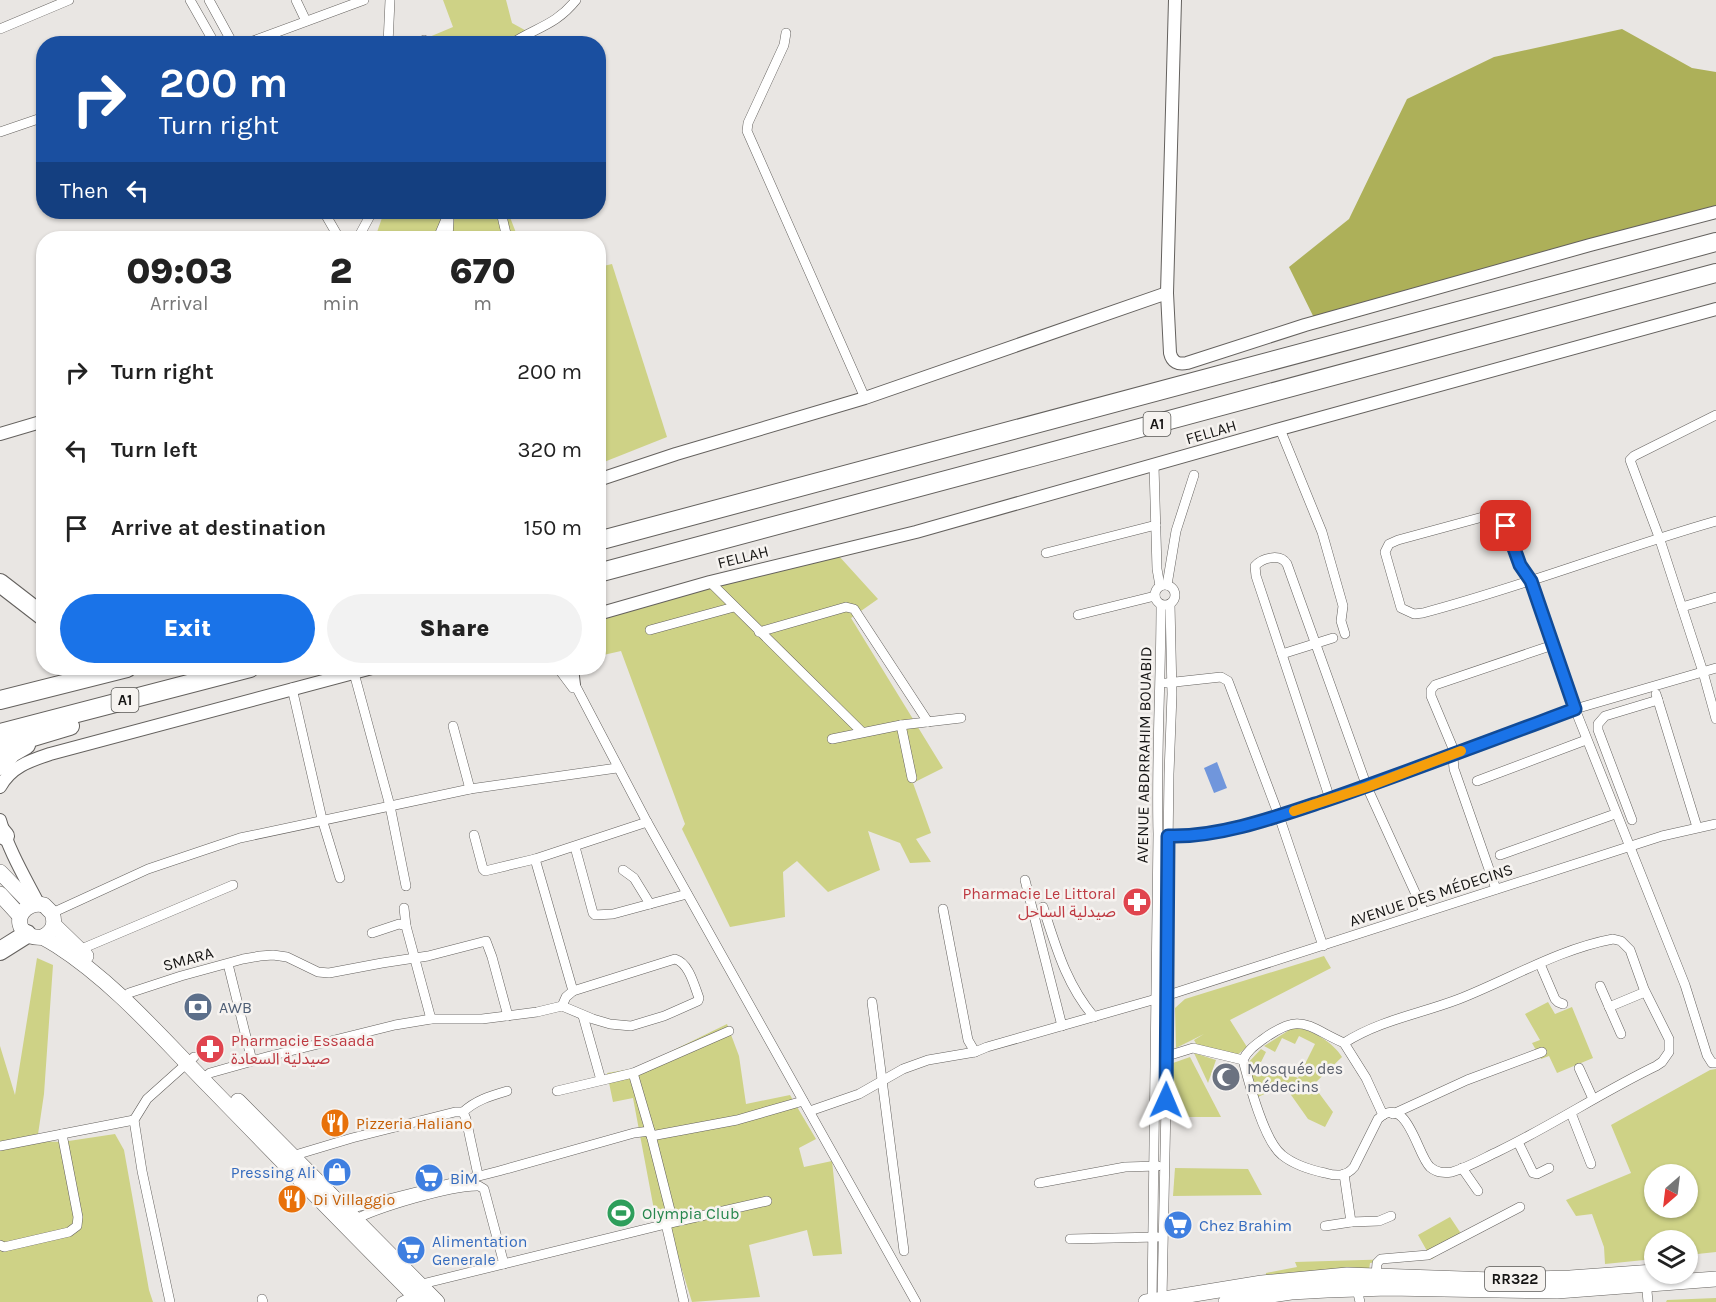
<!DOCTYPE html>
<meta charset="utf-8">
<style>
:root{--surface:#fff;--page:#f2f2f2;--text:#222;--muted:#767676;--accent:#1a73e8}
body{margin:0;font-family:Karla,"Noto Sans Arabic",sans-serif;background:var(--page);color:var(--text);height:100vh;display:flex;flex-direction:column;font-size:22px;white-space:nowrap}
*{box-sizing:border-box;margin:0}
p{font-size:20px;color:var(--muted)}
.icon{flex:none;width:33px;height:33px;fill:none;stroke:currentColor;stroke-width:2;stroke-linecap:round;stroke-linejoin:round}
.map{position:relative;flex:1;overflow:hidden}
.drawer{position:absolute;left:36px;top:231px;width:570px;height:444px;display:flex;flex-direction:column;background:var(--surface);border-radius:24px;box-shadow:0 2px 4px #0004}
.drawer>*{flex:none}
.banner{position:absolute;left:36px;top:36px;width:570px;height:183px;border-radius:24px;box-shadow:0 2px 4px #0004;background:#1a4fa0;color:#fff;overflow:hidden}
.needle{width:39px;rotate:208deg}
.tools{position:absolute;left:1644px;top:1164px;display:grid;gap:12px}
.tools a{display:grid;place-items:center;width:54px;height:54px;border-radius:50%;background:var(--surface);box-shadow:0 2px 4px #0004;font-size:30px}
.pin{position:absolute;display:grid;place-items:center;width:51px;height:51px;color:#fff;margin:-26px;border-radius:12px;box-shadow:0 3px 9px #0006}
.me{position:absolute;width:66px;margin:-33px;rotate:1deg;stroke-linejoin:round;filter:drop-shadow(0 0 4px #0008)}
.turn{display:flex;align-items:center;gap:21px;height:126px;padding:0 24px;font-size:27px}
.turn .icon{width:78px;height:78px;stroke-width:2.5}
.turn b{display:block;font-size:42px;line-height:51px}
.then{display:flex;align-items:center;height:57px;padding:0 24px;background:#0003;gap:12px;font-size:22px}
.eta{display:flex;justify-content:space-evenly;align-items:center;height:102px;text-align:center}
.eta b{font-size:36px;font-weight:800;line-height:42px}
.button{display:flex;gap:12px;margin-top:auto;padding:12px 24px}
.button a{flex:1;height:69px;border-radius:36px;background:var(--accent);color:#fff;font-size:24px;font-weight:800;line-height:69px;text-align:center}
.button a+a{background:var(--page);color:var(--text)}
ul{padding:0;list-style:none}
li{display:flex;align-items:center;gap:18px;height:78px;padding:0 24px}
li div{flex:1}
li b{display:block;font-size:22px}
li em{font-style:normal}
.map>svg:first-child{display:block}
.green{fill:#ced286;fill-rule:evenodd}
.forest{fill:#adb059}
.water{fill:#7096dc}
.lines{fill:none;stroke-linecap:round;stroke-linejoin:round}
.minor-casing{stroke:#64615e;stroke-width:10}
.tertiary-casing{stroke:#64615e;stroke-width:14}
.primary-casing{stroke:#64615e;stroke-width:16}
.motorway-casing{stroke:#64615e;stroke-width:20}
.minor{stroke:#fff;stroke-width:9}
.tertiary{stroke:#fff;stroke-width:12}
.primary{stroke:#fff;stroke-width:15}
.motorway{stroke:#fff;stroke-width:18}
.route-casing{stroke:#114b97;stroke-width:15}
.route{stroke:#1a73e8;stroke-width:10}
.slow{stroke:#f59e0b;stroke-width:10}
.labels{text-anchor:middle;dominant-baseline:central;stroke-width:5;stroke-linejoin:round;paint-order:stroke}
.shield{fill:#f6f3f0;stroke:#595856;stroke-width:1.5}
.shield-label{font-size:15px;font-weight:bold;fill:#161514}
.street-label{font-size:16px;fill:#161514;stroke:#f6f3f0}
.health-label{font-size:16px;fill:#be3a42;stroke:#f6f3f0;text-anchor:end}
.service-label{font-size:16px;fill:#4e5e75;stroke:#f6f3f0;text-anchor:start}
.worship-label{font-size:16px;fill:#5b616d;stroke:#f6f3f0;text-anchor:start}
.food-label{font-size:16px;fill:#c56008;stroke:#f6f3f0;text-anchor:start}
.shop-label{font-size:16px;fill:#366cbe;stroke:#f6f3f0;text-anchor:start}
.leisure-label{font-size:16px;fill:#27864d;stroke:#f6f3f0;text-anchor:start}
</style>
<div class="map">
<svg width="1716" height="1302" viewBox="0 0 1716 1302">
<rect width="100%" height="100%" fill="#e9e6e3"/>
<g class="green">
<polygon points="443,0 506,0 512,23 543,40 544,43 424,44 422,40 453,27"/>
<polygon points="384,212 508,212 518,238 375,238"/>
<polygon points="612,264 667,437 599,464 599,267"/>
<polygon points="838,555 878,599 851,618 943,768 913,783 931,833 916,839 931,862 910,863 900,843 868,831 880,870 828,892 797,861 783,872 785,917 730,927 682,829 685,824 621,651 599,656 599,614"/>
<polygon points="1324,956 1331,968 1230,1020 1247,1047 1236,1056 1198,1047 1194,1040 1204,1034 1176,1048 1175,1008 1185,999"/>
<polygon points="37,958 53,965 44,1094 37,1141 62,1142 115,1134 124,1150 149,1290 153,1302 0,1302 0,1046 15,1095"/>
<polygon points="1548,1002 1555,1014 1572,1007 1593,1058 1557,1073 1549,1056 1541,1059 1532,1043 1540,1040 1525,1014"/>
<polygon points="727,1024 739,1056 746,1104 790,1095 816,1139 799,1148 804,1167 832,1161 842,1254 813,1256 807,1230 749,1245 760,1297 692,1302 665,1215 655,1215 633,1098 613,1102 607,1073 637,1068"/>
<path d="M1294,1027C1312,1030 1333,1042 1342,1057L1313,1085L1333,1112L1325,1127L1308,1119L1284,1085L1258,1097L1247,1064L1261,1049L1266,1052L1259,1066L1279,1076L1282,1071L1298,1078L1315,1044L1299,1036L1295,1044L1282,1038L1275,1052L1264,1046Z"/>
<polygon points="1194,1053 1216,1060 1208,1083"/>
<polygon points="1190,1057 1221,1117 1173,1117 1173,1063"/>
<path d="M1716,1069V1252L1688,1255V1240H1654V1259L1605,1264L1604,1247L1592,1214L1576,1216L1566,1200L1631,1173L1611,1125L1710,1070ZM1654,1174H1688V1208H1654Z"/>
<polygon points="1175,1168 1248,1169 1262,1195 1173,1196"/>
<polygon points="1450,1217 1462,1235 1432,1259 1370,1263 1369,1270 1266,1277 1266,1273 1297,1267 1295,1262 1431,1258 1418,1235"/>
<polygon points="1716,1298 1716,1302 1666,1302 1667,1300"/>
</g>
<polygon class="forest" points="1622,29 1692,68 1716,72 1716,215 1319,328 1289,267 1349,219 1407,99 1494,57"/>
<polygon class="water" points="1217,762 1227,788 1214,793 1204,768"/>
<g class="lines">
<g class="minor-casing">
<g id="minor">
<polyline points="190,0 215,44"/>
<polyline points="209,0 233,44"/>
<polyline points="296,0 306,21"/>
<polyline points="0,29 69,0"/>
<polyline points="786,33 784,45 748,123 747,131 865,398"/>
<polyline points="424,40 425,44"/>
<polyline points="245,44 364,0"/>
<polyline points="388,44 390,0"/>
<path d="M511,44C536,27 555,26 576,0"/>
<polyline points="0,132 44,117"/>
<polyline points="324,212 339,238"/>
<polyline points="501,212 507,238"/>
<polyline points="358,238 372,212"/>
<polyline points="438,238 449,212"/>
<polyline points="448,238 449,220"/>
<polyline points="1716,415 1634,456 1630,460 1659,537 1703,672 1716,719"/>
<polyline points="1280,429 1322,532 1343,606 1341,621 1345,634"/>
<polyline points="1154,466 1157,569 1160,586"/>
<path d="M1716,521C1618,549 1522,587 1423,613L1414,614L1401,608L1385,552L1389,544L1398,540L1490,515L1501,517L1520,565L1531,581L1575,709L1685,985L1707,1055L1712,1063H1716"/>
<polyline points="1046,553 1156,525"/>
<polyline points="710,582 862,732"/>
<circle cx="1165" cy="595" r="10"/>
<polyline points="1167,585 1176,531 1194,475"/>
<polyline points="1682,607 1716,597"/>
<polyline points="1078,615 1155,596"/>
<polyline points="650,630 734,607"/>
<polyline points="759,632 846,607 854,609 928,722"/>
<polyline points="1282,654 1333,638"/>
<polyline points="558,668 573,688"/>
<polyline points="354,673 390,806 406,886"/>
<polyline points="572,679 647,822 916,1302"/>
<polyline points="1166,683 1221,677 1228,681 1279,816 1323,946"/>
<polyline points="292,688 322,819 340,878"/>
<polyline points="1656,694 1697,827"/>
<polyline points="901,725 912,778"/>
<polyline points="453,726 470,789"/>
<polyline points="832,739 901,725 961,718"/>
<polyline points="1477,781 1586,740"/>
<path d="M1330,799L1256,576L1255,566C1262,558 1280,553 1287,564L1367,787L1424,912"/>
<polyline points="1632,820 1598,730 1598,724 1605,716 1658,700"/>
<polyline points="474,835 483,869 485,871 535,859"/>
<polyline points="1164,835 1196,835 1279,816 1367,787 1575,709 1716,668"/>
<polyline points="575,847 593,913 595,915 613,914 687,894"/>
<polyline points="1500,855 1615,814"/>
<polyline points="623,870 634,878 650,904"/>
<polyline points="1025,880 1062,1026"/>
<polyline points="1496,889 1454,769 1452,746 1431,696 1431,690 1435,685 1553,645"/>
<path d="M1043,907C1056,947 1066,984 1094,1017"/>
<polyline points="404,908 406,926"/>
<polyline points="943,909 968,1040 975,1052 987,1047 1156,999 1662,836 1716,824"/>
<polyline points="52,913 148,869 240,838 470,789 617,768"/>
<polyline points="372,933 399,924 406,926 431,1019"/>
<path d="M1613,939L1621,941L1630,950L1644,989L1669,1039V1052L1662,1062L1656,1066C1602,1092 1553,1125 1499,1151C1484,1158 1469,1167 1452,1172C1444,1173 1437,1173 1430,1167C1417,1155 1407,1092 1378,1119L1354,1167C1346,1177 1336,1176 1325,1173C1311,1170 1293,1164 1282,1155C1264,1141 1249,1083 1243,1060C1247,1051 1254,1046 1262,1040C1301,1011 1306,1026 1344,1043C1380,1020 1420,1014 1459,999C1510,979 1559,949 1613,939Z"/>
<polyline points="79,950 233,885"/>
<polyline points="228,964 252,1061"/>
<polyline points="1540,964 1555,999 1558,1002 1563,1004"/>
<polyline points="1600,986 1621,1034"/>
<polyline points="573,991 535,859 647,822"/>
<polyline points="129,993 181,976 243,959 260,956 273,955 287,957 318,972 329,973 382,963 428,956 486,941 492,957 508,1016"/>
<polyline points="872,1002 904,1251"/>
<polyline points="1609,1007 1645,992"/>
<polyline points="583,1016 601,1080"/>
<polyline points="1344,1043 1366,1078 1383,1115"/>
<polyline points="1164,1057 1193,1048 1243,1060"/>
<polyline points="1579,1068 1593,1099"/>
<polyline points="633,1073 650,1131"/>
<path d="M202,1079L210,1073L270,1056L395,1025L431,1019H482L537,1012L562,1006L593,1019L610,1024L631,1026L664,1016L698,1001L699,998C694,985 689,963 675,959L573,991L566,997L562,1006"/>
<polyline points="557,1091 633,1073 729,1031"/>
<polyline points="810,1111 859,1094 903,1069 928,1060 975,1052"/>
<polyline points="463,1112 466,1119 478,1175"/>
<polyline points="1571,1113 1591,1164"/>
<polyline points="1393,1114 1467,1080 1542,1052"/>
<polyline points="651,1136 737,1120 803,1101"/>
<polyline points="1518,1142 1533,1173 1537,1174 1549,1168"/>
<polyline points="0,1146 134,1120"/>
<path d="M292,1156L352,1138L455,1112H463C476,1100 490,1096 507,1091"/>
<polyline points="1462,1168 1478,1191"/>
<polyline points="1344,1174 1351,1222"/>
<polyline points="1039,1183 1125,1167 1158,1166"/>
<polyline points="341,1211 499,1171 634,1133 650,1131 673,1222"/>
<path d="M352,1221C376,1208 452,1185 479,1186L484,1189L504,1264"/>
<polyline points="1325,1226 1351,1222 1379,1221 1391,1216"/>
<polyline points="1070,1239 1158,1237"/>
<polyline points="0,1245 4,1247 69,1232 77,1226 78,1217 62,1134"/>
<polyline points="1376,1275 1377,1263 1381,1259 1428,1255 1520,1207"/>
<polyline points="1646,1280 1648,1302"/>
<polyline points="418,1285 666,1224"/>
<polyline points="1357,1289 1360,1302"/>
<polyline points="262,1299 263,1302"/>
<polyline points="1162,1299 1167,1056 1166,995 1169,774 1172,694 1170,604"/>
<path d="M1152,1301L1158,834C1156,758 1161,681 1161,605"/>
<polyline points="170,1302 142,1171 134,1120 147,1099 194,1057"/>
<polyline points="401,1302 414,1295"/>
<polyline points="684,1302 666,1224 767,1201"/>
</g>
</g>
<g class="tertiary-casing">
<g id="tertiary">
<path d="M1175,0L1167,293L1170,353C1172,362 1178,365 1187,363L1305,325L1590,245L1716,212"/>
<polyline points="0,434 44,421"/>
<polyline points="598,480 676,454 865,398 1167,293"/>
<polyline points="598,614 710,582 916,532 1280,429 1716,309"/>
<polyline points="572,668 574,685"/>
<path d="M0,787C11,767 29,761 50,754L372,668"/>
<path d="M0,820C8,849 24,876 38,903"/>
</g>
</g>
<g class="primary-casing">
<g id="primary">
<polyline points="0,872 31,904"/>
<polyline points="0,894 20,916"/>
<polyline points="54,925 86,956"/>
<path d="M42,937C53,932 56,924 52,913L44,905C25,900 10,922 27,934C33,939 39,936 44,938C48,940 52,943 56,945C114,982 162,1038 210,1087C280,1159 350,1231 421,1302"/>
<polyline points="238,1101 437,1302"/>
<polyline points="1146,1302 1262,1283 1347,1275 1492,1280 1570,1278 1654,1272"/>
<polyline points="1226,1302 1291,1292 1327,1290 1388,1288 1557,1291 1716,1279"/>
</g>
</g>
<g class="motorway-casing">
<g id="motorway">
<polyline points="598,541 1716,242"/>
<path d="M598,573C971,474 1343,373 1716,273"/>
<polyline points="0,583 44,617"/>
<polyline points="0,700 127,668"/>
<polyline points="0,733 250,668"/>
<polyline points="0,747 70,726"/>
<polyline points="0,766 12,753 26,745"/>
<polyline points="0,830 5,836"/>
<polyline points="0,951 27,934"/>
</g>
</g>
<use href="#minor" class="minor"/>
<use href="#tertiary" class="tertiary"/>
<use href="#primary" class="primary"/>
<use href="#motorway" class="motorway"/>
</g>
<g class="lines">
<g class="route-casing">
<path id="route" d="M1166,1100L1168,836C1219,838 1279,816 1327,800C1410,771 1492,740 1575,709L1531,581L1520,565L1506,526"/>
</g>
<use href="#route" class="route"/>
<polyline class="slow" points="1294,811 1367,787 1461,751"/>
</g>
<defs>
<g id="pharmacy-disc" transform="scale(1.5)"><circle r="9.5" fill="#e0444e" stroke="#f6f3f0"/><path d="M-2-6h4v4h4v4h-4v4h-4v-4h-4v-4h4Z" fill="#fff"/></g>
<g id="bank-disc" transform="scale(1.5)"><circle r="9.5" fill="#5c6f8a" stroke="#f6f3f0"/><path d="M-6-4H6V4H-6ZM0-2.3a2.3 2.3 0 1 0 0 4.6a2.3 2.3 0 1 0 0-4.6Z" fill="#fff"/></g>
<g id="mosque-disc" transform="scale(1.5)"><circle r="9.5" fill="#6b7280" stroke="#f6f3f0"/><path d="M3.5-4.9A6 6 0 1 0 3.5 4.9A5 5 0 1 1 3.5-4.9Z" fill="#fff"/></g>
<g id="restaurant-disc" transform="scale(1.5)"><circle r="9.5" fill="#e8710a" stroke="#f6f3f0"/><path d="M-5-6h1v4h1v-4h1v4h1v-4h1v5L-1.5 .5V6h-2V.5L-5-1ZM5-6V6H3V1.5H1.5Q1.5-4 5-6Z" fill="#fff"/></g>
<g id="shop-disc" transform="scale(1.5)"><circle r="9.5" fill="#3f7fe0" stroke="#f6f3f0"/><path d="M-5-2.5h2.3a2.7 3.5 0 0 1 5.4 0H5L5.5 6h-11ZM-1.5-2.5h3a1.5 2.3 0 0 0-3 0Z" fill="#fff"/></g>
<g id="supermarket-disc" transform="scale(1.5)"><circle r="9.5" fill="#3f7fe0" stroke="#f6f3f0"/><path d="M-6-5.5h2.5l.6 2H6L4.5 2H-2.5L-4.4-4H-6ZM-1.5 3.2a1.3 1.3 0 1 0 .1 0ZM3 3.2a1.3 1.3 0 1 0 .1 0Z" fill="#fff"/></g>
<g id="stadium-disc" transform="scale(1.5)"><circle r="9.5" fill="#2e9e5b" stroke="#f6f3f0"/><path d="M0-5a6.5 5 0 1 0 0 10a6.5 5 0 1 0 0-10ZM-3.5-1.8h7v3.6h-7Z" fill="#fff"/></g>
</defs>
<g fill-rule="evenodd">
<use href="#pharmacy-disc" x="1137" y="902"/>
<use href="#bank-disc" x="198" y="1007"/>
<use href="#pharmacy-disc" x="210" y="1049"/>
<use href="#mosque-disc" x="1226" y="1077"/>
<use href="#restaurant-disc" x="335" y="1123"/>
<use href="#shop-disc" x="337" y="1172"/>
<use href="#supermarket-disc" x="429" y="1178"/>
<use href="#restaurant-disc" x="292" y="1199"/>
<use href="#stadium-disc" x="621" y="1213"/>
<use href="#supermarket-disc" x="1178" y="1225"/>
<use href="#supermarket-disc" x="411" y="1250"/>
</g>
<g class="labels">
<g class="shield">
<rect x="1143.5" y="412" width="27" height="24" rx="4.5"/>
<rect x="111.5" y="688" width="27" height="24" rx="4.5"/>
<rect x="1485" y="1267" width="60" height="24" rx="4.5"/>
</g>
<g class="shield-label">
<text x="1157" y="424">A1</text>
<text x="125" y="700">A1</text>
<text x="1515" y="1279">RR322</text>
</g>
<g class="street-label">
<text transform="translate(1211 432) rotate(-16)">FELLAH</text>
<text transform="translate(743 557) rotate(-14)">FELLAH</text>
<text transform="translate(1144 755) rotate(-89)">AVENUE ABDRRAHIM BOUABID</text>
<text transform="translate(1431 895) rotate(-18)">AVENUE DES MÉDECINS</text>
<text transform="translate(188 959) rotate(-16)">SMARA</text>
</g>
<g class="health-label">
<text x="1116" y="893">Pharmacie Le Littoral<tspan x="1116" dy="18">صيدلية الساحل</tspan></text>
<text x="231" y="1040" text-anchor="start">Pharmacie Essaada<tspan x="231" dy="18">صيدلية السعادة</tspan></text>
</g>
<g class="service-label">
<text x="219" y="1007">AWB</text>
</g>
<g class="worship-label">
<text x="1247" y="1068">Mosquée des<tspan x="1247" dy="18">médecins</tspan></text>
</g>
<g class="food-label">
<text x="356" y="1123">Pizzeria Haliano</text>
<text x="313" y="1199">Di Villaggio</text>
</g>
<g class="shop-label">
<text x="316" y="1172" text-anchor="end">Pressing Ali</text>
<text x="450" y="1178">BİM</text>
<text x="1199" y="1225">Chez Brahim</text>
<text x="432" y="1241">Alimentation<tspan x="432" dy="18">Generale</tspan></text>
</g>
<g class="leisure-label">
<text x="642" y="1213">Olympia Club</text>
</g>
</g>
</svg>
<div class="tools">
<a><svg class="needle" viewBox="-14 -14 28 28"><path d="M0-13l5 13h-10z" fill="#e53935"/><path d="M0 13l5-13h-10z" fill="#767676"/></svg></a>
<a><svg class="icon" aria-label="layers" viewBox="0 0 24 24"><path d="M12 4l9 5-9 5-9-5zM3 14l9 5 9-5"/></svg></a>
</div>
<div class="pin" style="left:1506px;top:526px;background:#d93025"><svg class="icon" aria-label="arrive" viewBox="0 0 24 24"><path d="M6 21V4h12l-3 4 3 4H6"/></svg></div>
<svg class="me" style="left:1166px;top:1100px" viewBox="-20 -20 40 40"><path d="M0-17L14 15 0 8-14 15z" fill="#1a73e8" stroke="#fff" stroke-width="4"/></svg>
<div class="banner">
<div class="turn"><svg class="icon" aria-label="right" viewBox="0 0 24 24"><path d="M7 20v-9h11M14 6l5 5-5 5"/></svg><div><b>200 m</b>Turn right</div></div>
<div class="then">Then<svg class="icon" aria-label="left" viewBox="0 0 24 24"><path d="M17 20v-9H6M10 6l-5 5 5 5"/></svg></div>
</div>
<section class="drawer">
<div class="eta">
<div><b>09:03</b><p>Arrival</p></div>
<div><b>2</b><p>min</p></div>
<div><b>670</b><p>m</p></div>
</div>
<ul>
<li><svg class="icon" aria-label="right" viewBox="0 0 24 24"><path d="M7 20v-9h11M14 6l5 5-5 5"/></svg><div><b>Turn right</b></div><em>200 m</em></li>
<li><svg class="icon" aria-label="left" viewBox="0 0 24 24"><path d="M17 20v-9H6M10 6l-5 5 5 5"/></svg><div><b>Turn left</b></div><em>320 m</em></li>
<li><svg class="icon" aria-label="arrive" viewBox="0 0 24 24"><path d="M6 21V4h12l-3 4 3 4H6"/></svg><div><b>Arrive at destination</b></div><em>150 m</em></li>
</ul>
<div class="button"><a>Exit</a><a>Share</a></div>
</section>
</div>
